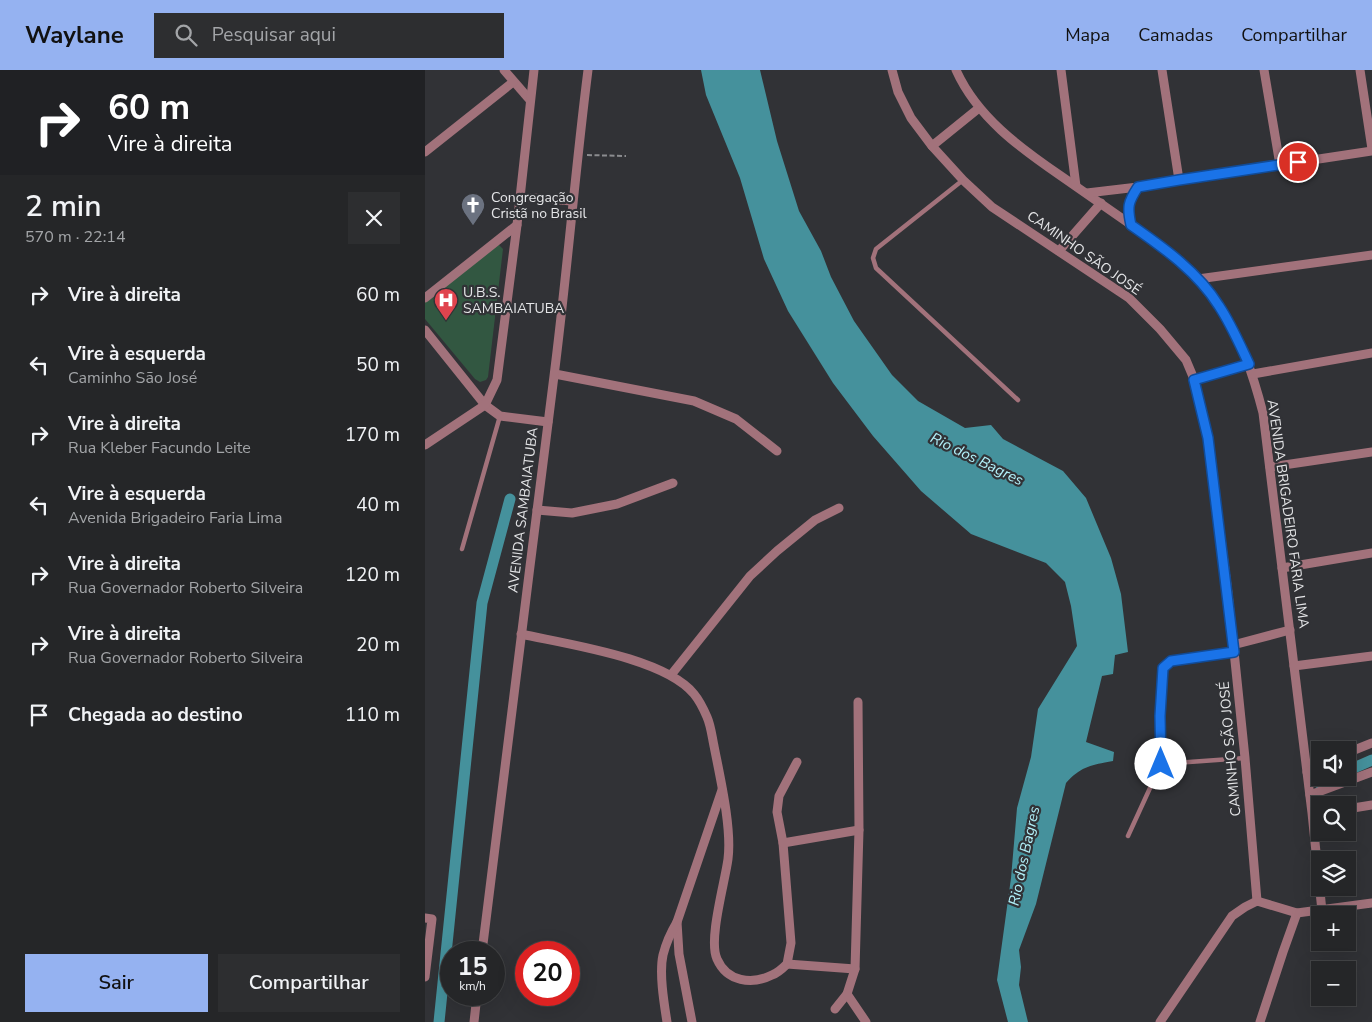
<!DOCTYPE html>
<html lang="pt">
<meta charset="utf-8">
<style>
:root{--surface:#252628;--page:#2d2e30;--text:#f1f3f6;--muted:#a3a5a8;--line:#424345;--accent:#95b2f1}
body{margin:0;font-family:"Nunito Sans",sans-serif;background:var(--page);color:var(--text);height:100vh;display:flex;flex-direction:column;font-size:19px;white-space:nowrap}
*{box-sizing:border-box;margin:0}
p{font-size:16px;color:var(--muted)}
.icon{flex:none;width:28px;height:28px;fill:none;stroke:currentColor;stroke-width:2;stroke-linecap:round;stroke-linejoin:round}
.map{position:relative;flex:1;overflow:hidden}
.side{display:flex;flex-direction:column;background:var(--surface);width:425px}
.side>*{flex:none}
.banner{background:#202124;color:#fff;overflow:hidden}
.controls{position:absolute;left:886px;top:671px;display:grid;gap:10px}
.controls a{display:grid;place-items:center;width:45px;height:45px;border-radius:0px;background:var(--surface);box-shadow:0 5px 20px #0002,0 0 0 1px var(--line);font-size:25px}
.speed{position:absolute;left:15px;top:871px;display:flex;gap:10px;font-size:25px;font-weight:700;text-align:center}
.speed>*{display:grid;place-content:center;width:65px;height:65px;border-radius:50%;background:var(--surface);box-shadow:0 5px 20px #0002,0 0 0 1px var(--line);line-height:1}
.speed small{font-size:12px;font-weight:400}
.speed .limit{border:8px solid #d22;background:#fff;color:#111}
.pin{position:absolute;display:grid;place-items:center;width:42px;height:42px;color:#fff;margin:-21px;border:2px solid #fff;border-radius:50%;box-shadow:0 1px 5px #0007}
.me{position:absolute;width:55px;margin:-28px;rotate:0deg;stroke-linejoin:round;filter:drop-shadow(0 0 4px #0008)}
.turn{display:flex;align-items:center;gap:18px;height:105px;padding:0 25px;font-size:22px}
.turn .icon{width:65px;height:65px;stroke-width:2.5}
.turn b{display:block;font-size:35px;line-height:42px}
.round{display:grid;place-items:center;flex:none;width:52px;height:52px;border-radius:0px;background:var(--page)}
.summary{display:flex;align-items:center;justify-content:space-between;height:85px;padding:0 25px}
h1{font-size:30px;font-weight:600;line-height:38px}
.cta{display:flex;gap:10px;margin-top:auto;padding:10px 25px}
.cta a{flex:1;height:58px;border-radius:0px;background:var(--accent);color:#111;font-size:20px;font-weight:600;line-height:58px;text-align:center}
.cta a+a{background:var(--page);color:var(--text)}
ul{padding:0;list-style:none}
li{display:flex;align-items:center;gap:15px;height:70px;padding:0 25px}
li div{flex:1}
li b{display:block;font-size:19px}
li em{font-style:normal}
header{display:flex;align-items:center;gap:30px;box-sizing:border-box;height:70px;padding:0 25px;background:var(--accent);color:#111}
header strong{font-size:24px}
nav{display:flex;gap:28px;margin-inline-start:auto;font-size:18px}
.search{width:350px;height:45px;background:var(--page);display:flex;align-items:center;gap:12px;box-sizing:border-box;padding:0 18px;border-radius:0px;color:var(--muted);font-size:19px}
main{display:flex;flex:1;min-height:0}
.map>svg:first-child{display:block}
.green{fill:#325741}
.water{fill:#45919c}
.lines{fill:none;stroke-linecap:round;stroke-linejoin:round}
.canal{stroke:#45919c;stroke-width:11}
.path{stroke:#8b8c8f;stroke-width:2;stroke-dasharray:5 2.5;stroke-linecap:butt}
.lane{stroke:#a2727b;stroke-width:4.5}
.street{stroke:#a2727b;stroke-width:9}
.route-casing{stroke:#114b97;stroke-width:12}
.route{stroke:#1a73e8;stroke-width:9}
.labels{text-anchor:middle;dominant-baseline:central;stroke-width:4.5;stroke-linejoin:round;paint-order:stroke}
.poi-label{font-size:14px;fill:#e5e6e8;stroke:#313236;text-anchor:start}
.street-label{font-size:14px;fill:#e5e6e8;stroke:#313236}
.water-label{font-size:15px;font-style:italic;fill:#b2f1fa;stroke:#313236}
</style>
<header>
<strong>Waylane</strong>
<div class="search"><svg class="icon" aria-label="search" viewBox="0 0 24 24"><circle cx="10" cy="10" r="6"/><path d="M15 15l6 6"/></svg>Pesquisar aqui</div>
<nav><a>Mapa</a><a>Camadas</a><a>Compartilhar</a></nav>
</header>
<main>
<section class="side">
<div class="banner">
<div class="turn"><svg class="icon" aria-label="right" viewBox="0 0 24 24"><path d="M7 20v-9h11M14 6l5 5-5 5"/></svg><div><b>60 m</b>Vire à direita</div></div>
</div>
<div class="summary"><div><h1>2 min</h1><p>570 m · 22:14</p></div><a class="round"><svg class="icon" aria-label="close" viewBox="0 0 24 24"><path d="M6 6l12 12M18 6L6 18"/></svg></a></div>
<ul>
<li><svg class="icon" aria-label="right" viewBox="0 0 24 24"><path d="M7 20v-9h11M14 6l5 5-5 5"/></svg><div><b>Vire à direita</b></div><em>60 m</em></li>
<li><svg class="icon" aria-label="left" viewBox="0 0 24 24"><path d="M17 20v-9H6M10 6l-5 5 5 5"/></svg><div><b>Vire à esquerda</b><p>Caminho São José</p></div><em>50 m</em></li>
<li><svg class="icon" aria-label="right" viewBox="0 0 24 24"><path d="M7 20v-9h11M14 6l5 5-5 5"/></svg><div><b>Vire à direita</b><p>Rua Kleber Facundo Leite</p></div><em>170 m</em></li>
<li><svg class="icon" aria-label="left" viewBox="0 0 24 24"><path d="M17 20v-9H6M10 6l-5 5 5 5"/></svg><div><b>Vire à esquerda</b><p>Avenida Brigadeiro Faria Lima</p></div><em>40 m</em></li>
<li><svg class="icon" aria-label="right" viewBox="0 0 24 24"><path d="M7 20v-9h11M14 6l5 5-5 5"/></svg><div><b>Vire à direita</b><p>Rua Governador Roberto Silveira</p></div><em>120 m</em></li>
<li><svg class="icon" aria-label="right" viewBox="0 0 24 24"><path d="M7 20v-9h11M14 6l5 5-5 5"/></svg><div><b>Vire à direita</b><p>Rua Governador Roberto Silveira</p></div><em>20 m</em></li>
<li><svg class="icon" aria-label="arrive" viewBox="0 0 24 24"><path d="M6 21V4h12l-3 4 3 4H6"/></svg><div><b>Chegada ao destino</b></div><em>110 m</em></li>
</ul>
<div class="cta"><a>Sair</a><a>Compartilhar</a></div>
</section>
<div class="map">
<svg width="947" height="952" viewBox="0 0 947 952">
<rect width="100%" height="100%" fill="#313236"/>
<polygon class="green" points="70,175 74,175 78,179 63,307 61,310 55,312 50,309 0,249 0,232"/>
<path class="water" d="M276,0H335L352,71L374,141L396,181L406,207L429,251L467,305L493,331L540,358L566,355L578,369L638,401L661,428L686,488L696,524L703,582L690,585L688,604L677,606L661,672L689,682L688,691C667,695 656,696 641,713L611,834L594,880L596,897L594,915L603,952H583L572,910L586,808L592,738L606,687L613,639L652,576L646,536L640,512L621,493L546,464L496,421L448,366L408,313L363,241L339,189L315,108L281,25Z"/>
<g class="lines">
<g class="canal">
<polyline points="922,701 947,690"/>
<polyline points="894,713 906,708"/>
<polyline points="14,952 57,533 85,429"/>
</g>
<polyline class="path" points="162,85 201,86"/>
<g class="lane">
<polyline points="538,110 451,179 448,188 451,198 593,330"/>
<polyline points="37,479 75,346"/>
<polyline points="736,694 820,688"/>
<polyline points="703,766 736,694 735,646 738,598 746,591 809,582"/>
</g>
<g class="street">
<polyline points="79,0 105,30"/>
<polyline points="467,0 473,22 486,48 507,76 538,110 567,137 704,228 735,259 761,290 769,309 783,368 803,523 820,688 832,831"/>
<path d="M531,0C552,47 595,78 636,106C659,122 682,138 705,154C738,178 771,201 794,235C816,269 828,304 838,343L887,743L897,841"/>
<polyline points="636,0 651,116"/>
<polyline points="737,0 754,110"/>
<polyline points="839,0 855,95"/>
<polyline points="935,0 947,79"/>
<polyline points="507,76 554,38"/>
<polyline points="0,82 88,12"/>
<polyline points="662,123 713,117 754,110 947,81"/>
<polyline points="95,127 147,131"/>
<path d="M706,155C702,137 703,132 713,117"/>
<polyline points="634,181 676,133"/>
<polyline points="773,209 947,185"/>
<polyline points="0,228 92,155"/>
<polyline points="0,260 60,335 75,346 123,352"/>
<polyline points="130,304 269,331 311,349 352,381"/>
<polyline points="828,304 947,283"/>
<polyline points="769,309 824,295"/>
<polyline points="0,375 60,335 72,310 92,155 109,0"/>
<polyline points="845,397 947,382"/>
<polyline points="112,440 147,443 192,434 248,413"/>
<polyline points="857,498 947,483"/>
<path d="M96,564C141,574 240,588 269,624C274,630 279,640 282,647C286,656 287,667 289,676C295,707 307,758 303,789C300,812 283,870 292,889C302,912 327,915 347,905C353,903 358,898 362,894L366,873L358,773L352,742L354,726L372,692"/>
<polyline points="808,575 865,560"/>
<polyline points="869,596 947,586"/>
<polyline points="246,605 325,506 352,481 390,450 414,438"/>
<polyline points="922,683 947,673"/>
<polyline points="882,702 895,696"/>
<polyline points="885,725 947,702"/>
<polyline points="922,739 947,735"/>
<polyline points="358,773 434,760"/>
<polyline points="0,848 7,849 0,907"/>
<polyline points="252,852 254,884 267,952"/>
<path d="M57,882C80,690 105,498 129,306C142,204 150,102 163,0"/>
<polyline points="362,894 430,899"/>
<polyline points="422,924 441,952"/>
<polyline points="410,939 422,924 430,899 434,760 433,632"/>
<polyline points="49,952 52,925"/>
<path d="M242,952C239,933 234,903 238,885C241,873 246,862 252,852L297,720"/>
<polyline points="735,952 807,846 820,837 832,831 872,843 947,833"/>
<polyline points="835,952 858,882 872,843"/>
</g>
</g>
<g class="lines">
<g class="route-casing">
<path id="route" d="M736,694L735,646L738,598L746,591L809,582L783,368L769,310L824,294C815,275 806,254 794,236C773,202 739,178 706,155C702,137 703,132 713,117L754,110L873,92"/>
</g>
<use href="#route" class="route"/>
</g>
<defs>
<g id="church-pin" transform="scale(1.25)"><path d="M0 17L-7.5 6A9.5 9.5 0 1 1 7.5 6Z" fill="#6b7280" stroke="#313236"/><path d="M-1.2-6h2.4v3.5h3.3v2.4h-3.3V6h-2.4V-.1h-3.3v-2.4h3.3Z" fill="#fff"/></g>
<g id="hospital-pin" transform="scale(1.25)"><path d="M0 17L-7.5 6A9.5 9.5 0 1 1 7.5 6Z" fill="#e0444e" stroke="#313236"/><path d="M-5-5h3v3.5h4V-5h3V5h-3V1.5h-4V5h-3Z" fill="#fff"/></g>
</defs>
<g fill-rule="evenodd">
<use href="#church-pin" x="48" y="135"/>
<use href="#hospital-pin" x="21" y="230"/>
</g>
<g class="labels">
<g class="poi-label">
<text x="66" y="127">Congregação<tspan x="66" dy="16">Cristã no Brasil</tspan></text>
<text x="38" y="222">U.B.S.<tspan x="38" dy="16">SAMBAIATUBA</tspan></text>
</g>
<g class="street-label">
<text transform="translate(659 183) rotate(35)">CAMINHO SÃO JOSÉ</text>
<text transform="translate(98 440) rotate(-83)">AVENIDA SAMBAIATUBA</text>
<text transform="translate(863 444) rotate(82)">AVENIDA BRIGADEIRO FARIA LIMA</text>
<text transform="translate(805 679) rotate(-95)">CAMINHO SÃO JOSÉ</text>
</g>
<g class="water-label">
<text transform="translate(552 389) rotate(26)">Rio dos Bagres</text>
<text transform="translate(599 786) rotate(-78)">Rio dos Bagres</text>
</g>
</g>
</svg>
<div class="controls">
<a><svg class="icon" aria-label="sound" viewBox="0 0 24 24"><path d="M4 9h4l5-4v14l-5-4H4zM17 9q2 3 0 6"/></svg></a>
<a><svg class="icon" aria-label="search" viewBox="0 0 24 24"><circle cx="10" cy="10" r="6"/><path d="M15 15l6 6"/></svg></a>
<a><svg class="icon" aria-label="layers" viewBox="0 0 24 24"><path d="M12 4l9 5-9 5-9-5zM3 14l9 5 9-5"/></svg></a>
<a>+</a>
<a>−</a>
</div>
<div class="speed"><div>15<small>km/h</small></div><div class="limit">20</div></div>
<div class="pin" style="left:873px;top:92px;background:#d93025"><svg class="icon" aria-label="arrive" viewBox="0 0 24 24"><path d="M6 21V4h12l-3 4 3 4H6"/></svg></div>
<svg class="me" style="left:736px;top:694px" viewBox="-20 -20 40 40"><circle r="19" fill="#fff"/><path d="M0-13L10 11 0 6-10 11z" fill="#1a73e8"/></svg>
</div>
</main>
